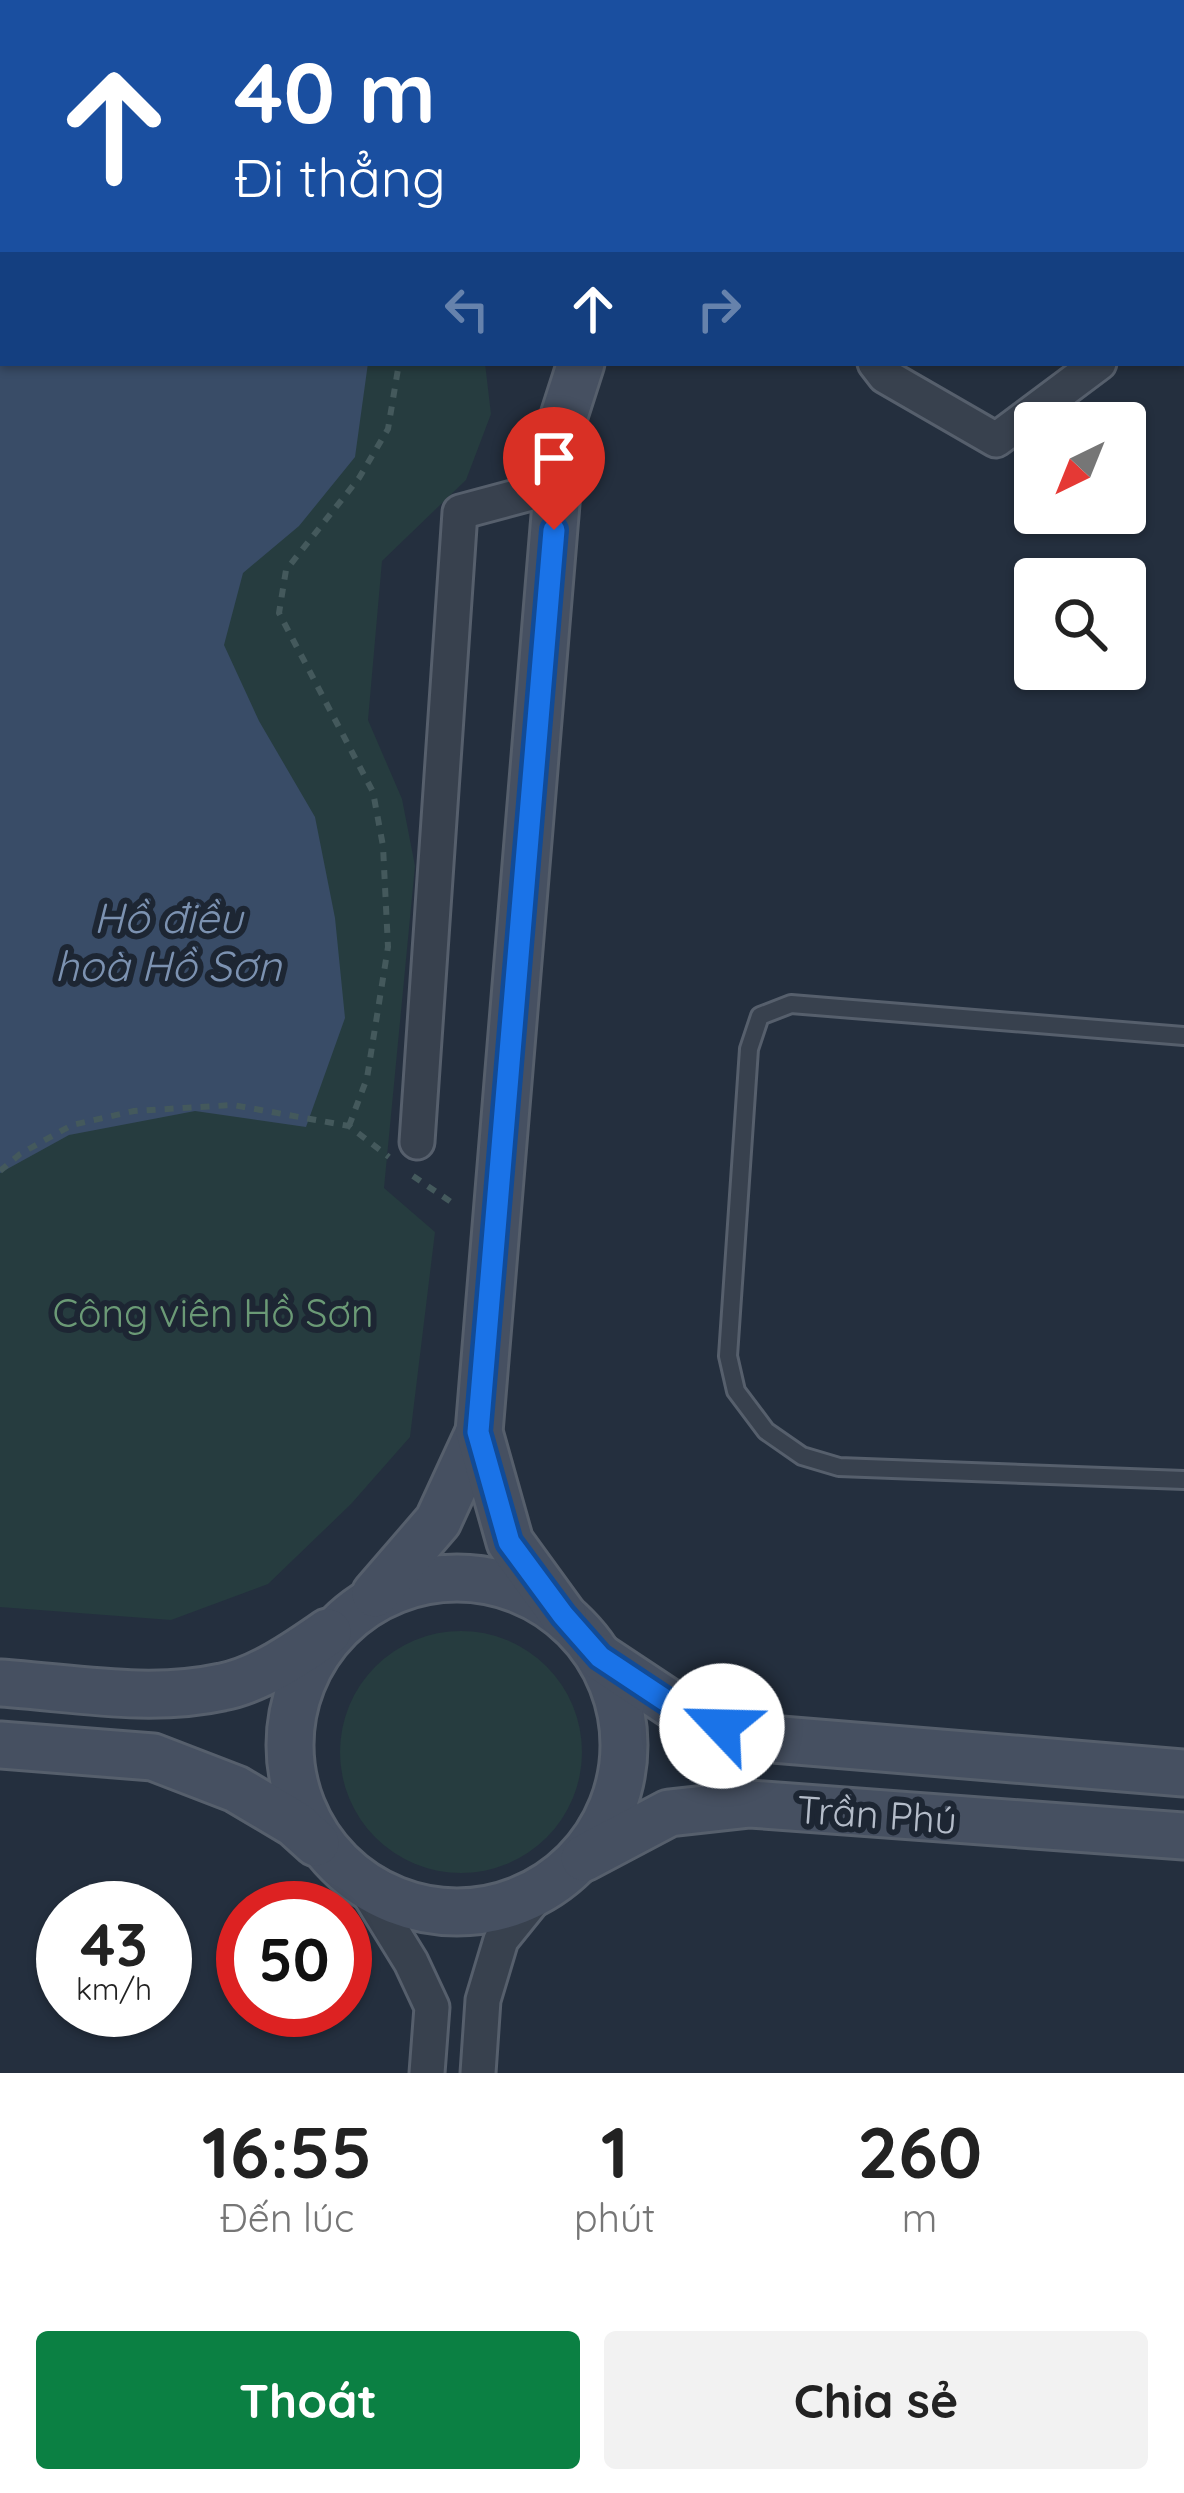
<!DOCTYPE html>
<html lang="vi">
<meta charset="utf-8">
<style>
:root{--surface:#fff;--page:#f2f2f2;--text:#222;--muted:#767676;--accent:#0b8043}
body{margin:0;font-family:Quicksand,sans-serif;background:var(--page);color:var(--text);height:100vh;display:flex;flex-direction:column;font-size:45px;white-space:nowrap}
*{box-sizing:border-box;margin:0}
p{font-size:39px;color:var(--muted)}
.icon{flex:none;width:66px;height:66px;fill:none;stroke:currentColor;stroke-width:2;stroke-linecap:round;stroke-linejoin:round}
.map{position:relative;height:2073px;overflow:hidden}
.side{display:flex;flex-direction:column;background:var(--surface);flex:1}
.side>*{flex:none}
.banner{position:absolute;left:0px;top:0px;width:1185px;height:366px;box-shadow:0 3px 9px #0004;background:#1a4fa0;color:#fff;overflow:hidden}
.needle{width:78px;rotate:223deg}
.controls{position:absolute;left:1014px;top:402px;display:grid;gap:24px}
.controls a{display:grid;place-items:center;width:132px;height:132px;border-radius:12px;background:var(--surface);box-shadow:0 3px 9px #0004;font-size:60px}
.speed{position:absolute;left:36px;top:1881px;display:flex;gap:24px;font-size:60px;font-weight:700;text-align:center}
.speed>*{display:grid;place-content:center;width:156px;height:156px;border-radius:50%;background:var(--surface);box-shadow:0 3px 9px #0004;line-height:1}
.speed small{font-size:30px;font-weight:400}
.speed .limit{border:18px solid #d22;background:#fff;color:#111}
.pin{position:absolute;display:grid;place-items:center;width:102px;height:102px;color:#fff;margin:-123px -51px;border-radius:50% 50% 50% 0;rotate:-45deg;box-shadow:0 0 12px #0007}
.pin .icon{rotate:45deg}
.me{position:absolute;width:132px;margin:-66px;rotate:294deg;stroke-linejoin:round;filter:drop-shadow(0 0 9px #0008)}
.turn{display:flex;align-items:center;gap:42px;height:252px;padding:0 36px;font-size:54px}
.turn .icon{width:156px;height:156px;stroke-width:2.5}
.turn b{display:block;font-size:84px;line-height:102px}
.lanes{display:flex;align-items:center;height:114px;padding:0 36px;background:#0003;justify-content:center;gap:60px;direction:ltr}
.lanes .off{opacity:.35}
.eta{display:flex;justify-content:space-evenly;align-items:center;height:204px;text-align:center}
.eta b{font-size:72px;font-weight:700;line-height:84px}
.action{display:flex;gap:24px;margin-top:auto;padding:24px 36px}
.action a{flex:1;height:138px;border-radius:12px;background:var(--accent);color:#fff;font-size:48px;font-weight:700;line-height:138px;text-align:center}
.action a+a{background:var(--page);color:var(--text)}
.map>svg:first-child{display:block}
.green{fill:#263c3f}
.water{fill:#394c67}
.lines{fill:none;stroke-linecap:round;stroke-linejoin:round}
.lane-casing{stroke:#565f6c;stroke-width:22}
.street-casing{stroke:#565f6c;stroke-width:39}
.secondary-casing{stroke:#565f6c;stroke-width:51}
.path{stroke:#44595c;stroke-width:6;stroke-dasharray:9 9;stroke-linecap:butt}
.lane{stroke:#38414e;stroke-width:16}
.street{stroke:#38414e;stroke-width:33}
.secondary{stroke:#465061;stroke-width:45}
.route-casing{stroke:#114b97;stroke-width:30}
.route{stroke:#1a73e8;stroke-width:21}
.labels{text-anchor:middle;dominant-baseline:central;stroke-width:12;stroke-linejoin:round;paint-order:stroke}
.park-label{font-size:39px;fill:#6b9a76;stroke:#1d2633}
.street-label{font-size:39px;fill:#b4bcc9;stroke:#1d2633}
.water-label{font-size:42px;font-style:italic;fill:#7c92b1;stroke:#1d2633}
</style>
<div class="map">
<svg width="1184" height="2073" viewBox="0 0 1184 2073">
<rect width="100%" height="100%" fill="#242f3e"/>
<g class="green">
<polygon points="0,0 333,0 335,3 3,3 3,363 485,363 491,414 466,480 382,561 368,720 402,799 415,866 384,1188 435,1232 410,1437 351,1504 268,1584 171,1620 0,1607"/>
<polygon points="444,0 651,0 650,3 446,3"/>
<circle cx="461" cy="1752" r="121"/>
</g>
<polygon class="water" points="0,0 13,3 3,3 3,363 368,363 355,457 299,526 243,573 224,645 259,721 315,817 335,918 345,1018 306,1127 195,1111 69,1135 0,1173"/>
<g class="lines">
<g class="lane-casing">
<g id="lane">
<polyline points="1182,332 1184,334"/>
<polyline points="1184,1036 791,1004 760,1016 749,1049 728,1356 736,1391 766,1431 802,1456 839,1467 1184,1480"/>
</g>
</g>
<g class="street-casing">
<g id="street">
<polyline points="377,0 379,3"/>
<polyline points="902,0 909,3"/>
<polyline points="826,3 827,0"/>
<polyline points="1182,118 1184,119"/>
<polyline points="1182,300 1184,299"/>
<polyline points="875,363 885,376 996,440 1099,363"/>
<polyline points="417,1142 460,512 557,486"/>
<polyline points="363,1884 411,1962 432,2007 427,2073"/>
<polyline points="478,2073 483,2000 501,1940 539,1893"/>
</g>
</g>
<g class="secondary-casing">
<g id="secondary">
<polyline points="717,3 718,0"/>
<circle cx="457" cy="1745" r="167"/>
<polyline points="375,1594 438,1521 479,1432"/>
<polyline points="563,1615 510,1542 479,1432 563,419 581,363"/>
<polyline points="600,1657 686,1714 759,1738 1184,1773"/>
<path d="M0,1683C73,1688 150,1703 222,1687C259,1680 298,1653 328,1632"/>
<polyline points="0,1745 153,1757 236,1789 295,1824 316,1843"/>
<polyline points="584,1858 669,1813 750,1804 1184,1836"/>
</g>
</g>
<g class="path">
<polyline points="130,0 134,3"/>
<polyline points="349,1126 367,1078 388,947 383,846 373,792 279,613 286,570 359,478 388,429 399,363"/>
<polyline points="0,1171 20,1154 72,1125 134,1111 233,1105 349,1126 389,1157"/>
<polyline points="413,1176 454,1204"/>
</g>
<use href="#lane" class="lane"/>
<use href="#street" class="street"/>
<use href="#secondary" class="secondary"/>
</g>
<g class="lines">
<g class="route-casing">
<polyline id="route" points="554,530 478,1432 509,1542 563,1615 600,1657 686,1714 722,1726"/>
</g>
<use href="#route" class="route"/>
</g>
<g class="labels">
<g class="park-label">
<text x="213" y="1312">Công viên Hồ Sơn</text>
</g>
<g class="street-label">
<text transform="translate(877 1814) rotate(4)">Trần Phú</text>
</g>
<g class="water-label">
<text x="168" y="917">Hồ điều<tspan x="168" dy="48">hoà Hồ Sơn</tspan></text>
</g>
</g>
</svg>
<div class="controls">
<a><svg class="needle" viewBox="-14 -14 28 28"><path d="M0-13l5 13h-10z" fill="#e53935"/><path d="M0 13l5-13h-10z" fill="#767676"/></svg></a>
<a><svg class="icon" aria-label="search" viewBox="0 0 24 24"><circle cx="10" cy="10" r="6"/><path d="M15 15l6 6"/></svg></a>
</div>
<div class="speed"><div>43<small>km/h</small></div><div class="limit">50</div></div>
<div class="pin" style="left:554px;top:530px;background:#d93025"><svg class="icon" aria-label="arrive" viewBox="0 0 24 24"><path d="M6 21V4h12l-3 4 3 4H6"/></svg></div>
<svg class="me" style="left:722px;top:1726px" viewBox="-20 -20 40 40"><circle r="19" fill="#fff"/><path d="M0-13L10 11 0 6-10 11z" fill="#1a73e8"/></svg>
<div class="banner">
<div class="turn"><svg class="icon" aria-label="ahead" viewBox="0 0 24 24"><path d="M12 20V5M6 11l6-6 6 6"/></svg><div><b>40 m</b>Đi thẳng</div></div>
<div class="lanes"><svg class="icon off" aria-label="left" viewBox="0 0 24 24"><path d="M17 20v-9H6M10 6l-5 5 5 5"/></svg><svg class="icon" aria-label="ahead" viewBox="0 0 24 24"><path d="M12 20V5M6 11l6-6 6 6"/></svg><svg class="icon off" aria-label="right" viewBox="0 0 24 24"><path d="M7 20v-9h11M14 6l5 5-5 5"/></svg></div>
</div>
</div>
<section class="side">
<div class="eta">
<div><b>16:55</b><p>Đến lúc</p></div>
<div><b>1</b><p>phút</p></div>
<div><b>260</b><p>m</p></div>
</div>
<div class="action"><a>Thoát</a><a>Chia sẻ</a></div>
</section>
